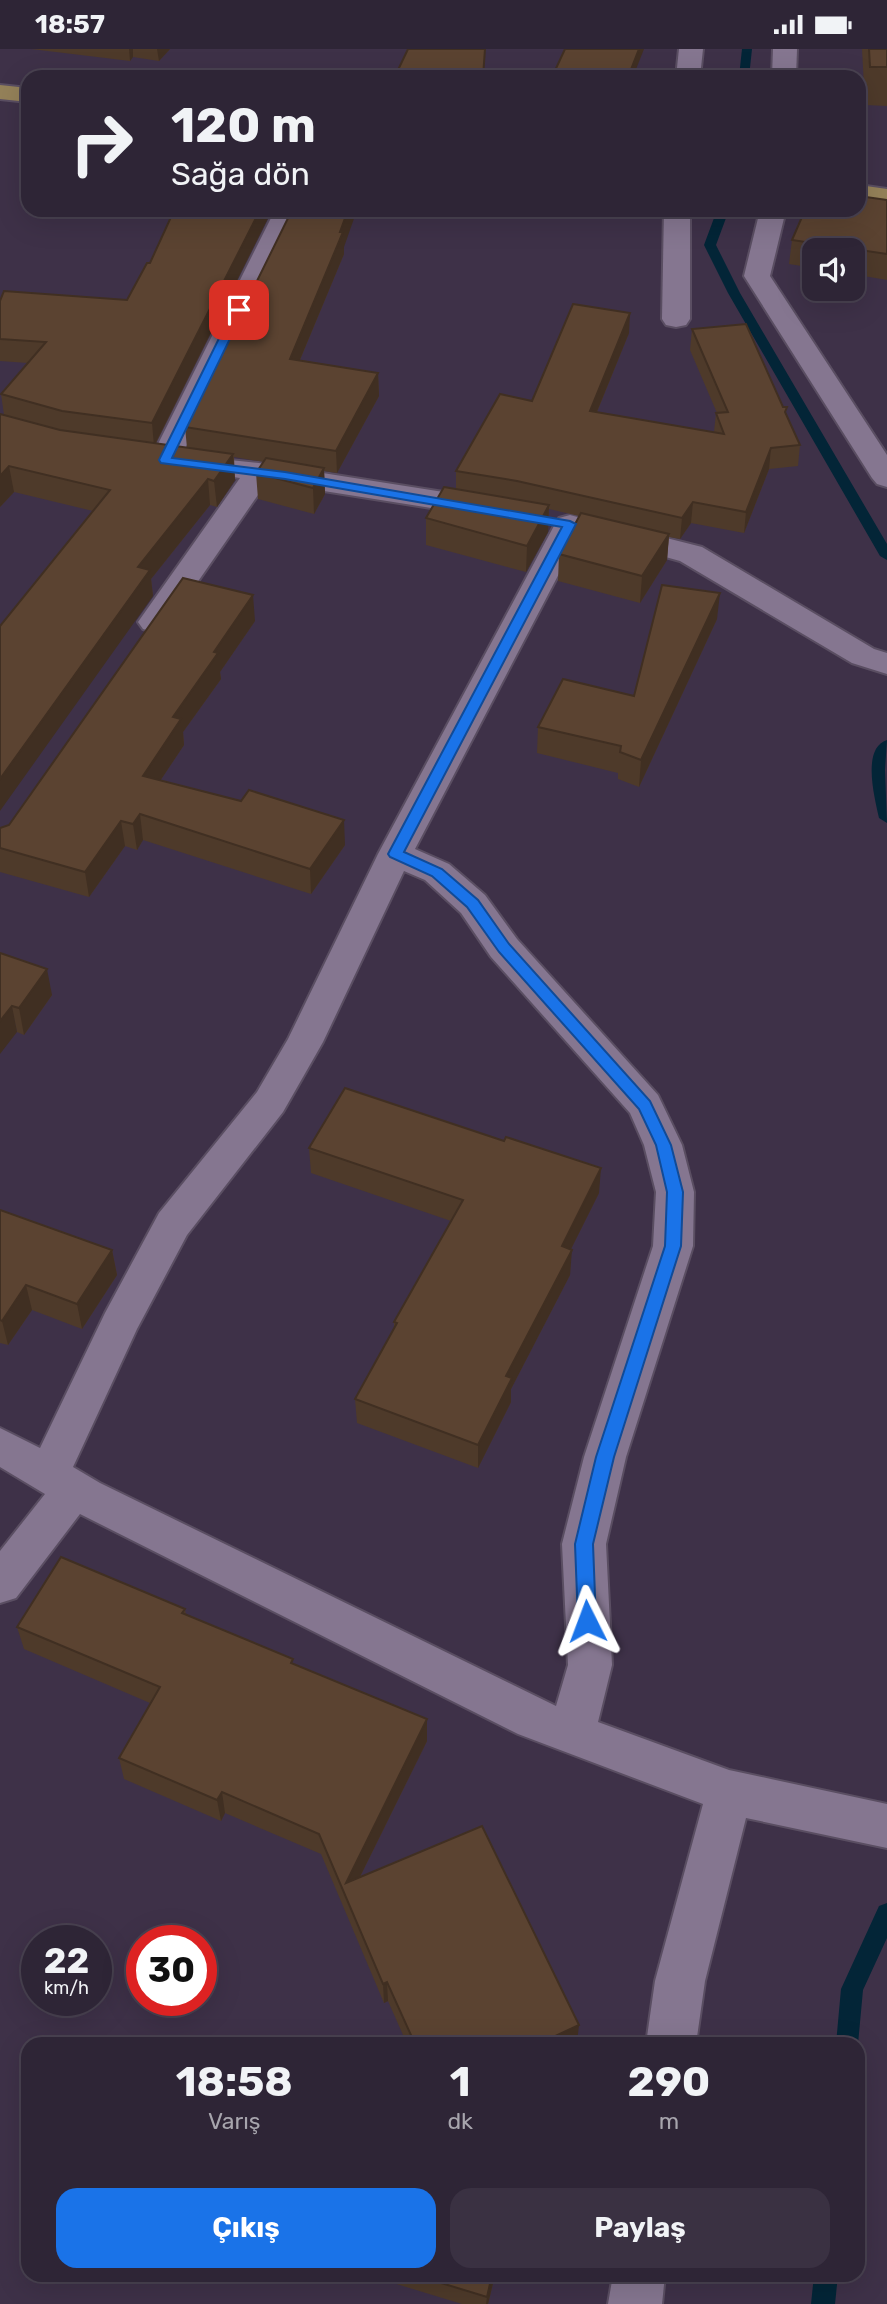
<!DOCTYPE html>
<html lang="tr">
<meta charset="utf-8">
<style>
:root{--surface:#2e2536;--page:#3a3142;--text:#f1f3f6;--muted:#a7a5ad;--line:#494251;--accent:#1a73e8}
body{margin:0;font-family:Rubik,sans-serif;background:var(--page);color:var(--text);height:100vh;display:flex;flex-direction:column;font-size:26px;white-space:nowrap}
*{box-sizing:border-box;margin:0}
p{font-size:23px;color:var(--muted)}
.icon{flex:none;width:38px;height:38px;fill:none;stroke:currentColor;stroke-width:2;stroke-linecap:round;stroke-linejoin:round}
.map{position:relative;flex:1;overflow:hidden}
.drawer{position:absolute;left:21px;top:1988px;width:844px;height:245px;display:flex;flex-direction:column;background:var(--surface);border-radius:21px;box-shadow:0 7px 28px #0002,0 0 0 2px var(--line)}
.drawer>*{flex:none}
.top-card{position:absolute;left:21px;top:21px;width:845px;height:147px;border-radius:21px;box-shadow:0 7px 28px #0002,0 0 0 2px var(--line);background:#2e2536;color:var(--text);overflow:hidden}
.controls{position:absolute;left:802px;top:189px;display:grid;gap:14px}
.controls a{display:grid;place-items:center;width:63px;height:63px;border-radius:14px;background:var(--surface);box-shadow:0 7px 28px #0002,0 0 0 2px var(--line);font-size:35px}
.speed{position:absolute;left:21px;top:1876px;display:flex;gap:14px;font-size:35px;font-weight:700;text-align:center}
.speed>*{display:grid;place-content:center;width:91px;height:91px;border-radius:50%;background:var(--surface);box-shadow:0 7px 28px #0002,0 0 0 2px var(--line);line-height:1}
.speed small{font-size:18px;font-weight:400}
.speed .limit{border:10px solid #d22;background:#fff;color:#111}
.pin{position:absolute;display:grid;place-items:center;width:60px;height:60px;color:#fff;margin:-30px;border-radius:14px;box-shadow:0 4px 10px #0006}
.me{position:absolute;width:77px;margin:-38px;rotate:357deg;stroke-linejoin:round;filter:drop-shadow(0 0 5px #0008)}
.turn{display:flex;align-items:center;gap:24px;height:147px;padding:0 35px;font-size:32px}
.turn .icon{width:91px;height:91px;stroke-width:2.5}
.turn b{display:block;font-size:49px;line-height:60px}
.eta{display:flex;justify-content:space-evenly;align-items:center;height:119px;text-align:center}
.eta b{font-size:42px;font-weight:700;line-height:49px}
.cta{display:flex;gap:14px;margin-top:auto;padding:14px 35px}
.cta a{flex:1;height:80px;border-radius:21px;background:var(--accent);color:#fff;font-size:28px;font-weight:700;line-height:80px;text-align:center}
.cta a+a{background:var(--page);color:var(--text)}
.status{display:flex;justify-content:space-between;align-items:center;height:49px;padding:0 35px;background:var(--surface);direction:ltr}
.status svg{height:19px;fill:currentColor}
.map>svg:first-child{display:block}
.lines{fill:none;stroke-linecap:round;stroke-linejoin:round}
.stream{fill:#032537;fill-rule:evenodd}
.minor-casing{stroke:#5a4e62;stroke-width:4}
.major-casing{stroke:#5a4e62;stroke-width:4}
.minor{fill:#857690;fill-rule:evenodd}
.major{fill:#948159;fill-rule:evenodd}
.wall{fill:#4e3a2a}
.shaded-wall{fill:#402f22}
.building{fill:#5b4331;stroke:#402f22;stroke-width:2}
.route{fill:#1a73e8;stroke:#114b97;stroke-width:2}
</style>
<div class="status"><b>18:57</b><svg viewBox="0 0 49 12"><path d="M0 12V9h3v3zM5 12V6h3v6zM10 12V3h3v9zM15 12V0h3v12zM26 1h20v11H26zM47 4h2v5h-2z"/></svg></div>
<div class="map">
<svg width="887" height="2255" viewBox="0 0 887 2255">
<rect width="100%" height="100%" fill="#3e3148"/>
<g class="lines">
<g class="stream">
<polygon points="742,0 752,0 749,28 739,28"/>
<polygon points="717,161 729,161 716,196 740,244 887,495 887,511 880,507 728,244 704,196"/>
<path d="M887,691L885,721L887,774L879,769C875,750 861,699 887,691Z"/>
<polygon points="887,1854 887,1889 863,1941 858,1995 836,1995 841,1940 879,1857"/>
<polygon points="814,2226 838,2226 835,2255 811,2255"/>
</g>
<g class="minor-casing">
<g id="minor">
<polygon points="679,0 703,0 700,28 676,28"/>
<polygon points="773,0 797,0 796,28 772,28"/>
<polygon points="275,161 301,161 182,406 259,414 488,450 499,453 503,459 499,465 488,468 267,433 165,580 154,583 143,580 138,573 240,429 155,417 150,411"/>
<polygon points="664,161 690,161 690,270 686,276 676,278 666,276 662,270"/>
<polygon points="760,161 786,161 770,227 887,406 887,438 877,435 872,429 744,227"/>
<path d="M570,466L581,469L585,475L415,800L449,815L485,846L517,890L658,1046L682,1096L694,1143L693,1197L626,1408L606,1495L612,1616L598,1673L729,1721L887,1755V1799L746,1769L705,1932L696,1995H646L655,1932L703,1755L518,1685L80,1465L16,1549L0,1554V1502L45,1445L0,1418V1379L40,1399L105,1264L159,1164L257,1043L288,990L378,805L555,475L559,469ZM404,822L425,831L461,864L491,908L630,1064L644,1096L656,1143L653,1197L584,1408L562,1495L568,1616L556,1657L100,1434L73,1418L137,1280L187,1186L283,1063L323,993Z"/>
<polygon points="619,477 702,498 874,600 887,604 887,625 852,614 680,512 608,492 604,486 608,480"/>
<polygon points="613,2226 665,2226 662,2255 608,2255"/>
</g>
</g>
<g class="major-casing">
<g id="major">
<polygon points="0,36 28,39 28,53 0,50"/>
<polygon points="859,136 887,140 887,156 859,152"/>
</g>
</g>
<use href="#minor" class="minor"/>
<use href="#major" class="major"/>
</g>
<g class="wall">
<polygon points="31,0 170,0 159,12 133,8 130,12"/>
<polygon points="862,0 887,0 887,57 865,56"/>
<polygon points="398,21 484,28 398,28"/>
<polygon points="887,151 887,231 852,225 852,201 814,201 814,219 789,215 792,191"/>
<polygon points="179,161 272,161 156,394 187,399 185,378 344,198 344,205 300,311 378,324 379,347 337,424 324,422 325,445 314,465 258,450 256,424 264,413 234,408 235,431 217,458 210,456 151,530 153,547 93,462 14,443 0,458 0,365 4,366 1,345 28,314 0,312 0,252 127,251 150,214"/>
<polygon points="692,280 786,365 800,396 798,417 769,420 744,484 691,474 680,490 669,488 667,511 640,554 558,532 559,505 579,467 549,460 548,483 526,523 426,496 426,469 456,440 456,422 532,352 629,284 597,363 714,383 716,364 717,364 690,301"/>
<polygon points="717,570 639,738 618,730 618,724 537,704 538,678 634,647"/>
<polygon points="255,572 220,623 221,630 183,683 184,696 160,732 345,796 311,845 143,791 137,801 125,797 89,848 0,823 0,779 9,776"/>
<polygon points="0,904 52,946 24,986 17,983"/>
<polygon points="309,1099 599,1144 571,1200 570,1226 511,1340 511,1353 478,1419 357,1374 355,1350 394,1279 394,1273 451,1172 311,1124"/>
<polygon points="0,1161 112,1201 117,1226 82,1280 32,1261 8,1296 0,1294"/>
<polygon points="185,1560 186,1566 294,1616 427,1692 360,1828 577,1994 407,1995 388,1952 384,1954 321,1805 225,1764 221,1772 124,1730 119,1709 150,1654 24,1600 17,1578"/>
<polygon points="367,2226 495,2226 488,2255 462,2255"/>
</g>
<g class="shaded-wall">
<polygon points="129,0 133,0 133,8 130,12"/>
<polygon points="157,0 170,0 159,12"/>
<polygon points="639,0 644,0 633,28 628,28"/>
<polygon points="260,161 272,161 154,397 152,374"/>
<polygon points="348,161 357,161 344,198 344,205 291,332 290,310"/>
<polygon points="630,264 629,284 589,382 590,362"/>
<polygon points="378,324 379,347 337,424 336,402"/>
<polygon points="771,399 769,420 744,484 746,463"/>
<polygon points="233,405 235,431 217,458 214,432"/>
<polygon points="9,417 14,443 0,458 0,427"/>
<polygon points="324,419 325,445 314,465 313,439"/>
<polygon points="208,430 210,456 151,530 153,547 0,762 0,730 138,518"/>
<polygon points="693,453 691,474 680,490 682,469"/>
<polygon points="549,456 548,483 526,523 527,497"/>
<polygon points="669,485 667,511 640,554 642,527"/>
<polygon points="720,544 717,570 639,738 641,711"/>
<polygon points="253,546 255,572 220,623 221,630 183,683 184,696 146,753 143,727 173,668 214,603"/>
<polygon points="140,765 143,791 137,801 133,775"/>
<polygon points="344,771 345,796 311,845 310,820"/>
<polygon points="121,772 125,797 89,848 85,823"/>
<polygon points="47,920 52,946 24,986 19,959"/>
<polygon points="12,957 17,983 0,1005 0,972"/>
<polygon points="601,1119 599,1144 560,1222 562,1197"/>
<polygon points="112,1201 117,1226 82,1280 77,1255"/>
<polygon points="572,1201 570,1226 511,1340 511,1353 478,1419 478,1396 506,1327"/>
<polygon points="26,1236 32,1261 8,1296 2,1272"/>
<polygon points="427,1670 427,1692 348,1852 346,1834"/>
<polygon points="222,1743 225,1764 221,1772 217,1751"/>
<polygon points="387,1933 388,1952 384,1954 383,1935"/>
<polygon points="579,1976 577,1994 575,1995 538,1995"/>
<polygon points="492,2226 495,2226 488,2255 486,2255 487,2248"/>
</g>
<g class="building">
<polygon points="408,0 485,0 483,28 451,28 398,21"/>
<polygon points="565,0 639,0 628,28 552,28"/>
<polygon points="869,0 887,0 887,18 870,18"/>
<polygon points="859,147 887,151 887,205 792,191 805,161 859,161"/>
<polygon points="179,161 260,161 152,374 62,362 1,345 46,293 0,290 0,252 4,242 127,251 147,214 150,214 171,168 175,168"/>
<polygon points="292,161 348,161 340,183 343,183 290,310 378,324 336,402 185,378"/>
<polygon points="573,255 630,264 590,362 724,385 716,364 728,363 692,280 746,275 783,358 787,358 785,363 800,396 771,399 746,463 693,453 682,469 517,432 456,422 500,345 532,352"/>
<polygon points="0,365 60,381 233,405 214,432 208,430 138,518 150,521 0,730 0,577 110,441 9,417 0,427"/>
<polygon points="266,409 324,419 313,439 256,424"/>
<polygon points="444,438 549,456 527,497 426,469"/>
<polygon points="581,464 669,485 642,527 559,505"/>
<polygon points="183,529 253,546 214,603 218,604 173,668 181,670 143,727 241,752 249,741 344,771 310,820 140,765 133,775 121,772 85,823 0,799 0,779 9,776"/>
<polygon points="662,536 720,544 641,711 620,703 621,697 538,678 563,630 634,647"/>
<polygon points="0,904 47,920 19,959 12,957 0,972"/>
<polygon points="345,1039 504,1092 506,1088 601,1119 562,1197 572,1201 506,1327 512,1329 478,1396 355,1350 397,1274 394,1273 463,1151 309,1099"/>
<polygon points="0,1161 112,1201 77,1255 26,1236 2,1272 0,1271"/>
<polygon points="61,1508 185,1560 182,1564 293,1610 291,1614 427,1670 346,1834 482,1777 579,1976 538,1995 415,1995 387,1933 383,1935 319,1785 222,1743 217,1751 119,1709 160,1638 17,1578"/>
<polygon points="415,2226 492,2226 487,2248"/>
</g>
<polygon class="route" points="239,258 244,261 172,409 285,423 570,472 576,475 404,803 442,820 478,851 509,895 650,1052 671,1096 683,1143 681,1197 614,1408 593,1495 596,1572 594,1578 587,1580 581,1578 578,1572 575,1495 596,1408 665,1197 667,1143 656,1096 639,1060 499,903 467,858 432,827 390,808 388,805 562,478 285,430 161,414 159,411 233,261"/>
</svg>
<div class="controls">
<a><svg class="icon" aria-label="sound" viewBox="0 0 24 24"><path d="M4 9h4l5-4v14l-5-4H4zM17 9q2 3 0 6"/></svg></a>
</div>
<div class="speed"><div>22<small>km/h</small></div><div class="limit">30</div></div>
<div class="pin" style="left:239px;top:261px;background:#d93025"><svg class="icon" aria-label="arrive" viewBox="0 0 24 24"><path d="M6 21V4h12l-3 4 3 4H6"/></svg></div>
<svg class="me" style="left:587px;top:1572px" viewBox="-20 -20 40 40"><path d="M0-17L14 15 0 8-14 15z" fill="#1a73e8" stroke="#fff" stroke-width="4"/></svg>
<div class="top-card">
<div class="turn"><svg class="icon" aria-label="right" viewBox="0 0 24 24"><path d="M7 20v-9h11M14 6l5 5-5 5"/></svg><div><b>120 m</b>Sağa dön</div></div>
</div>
<section class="drawer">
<div class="eta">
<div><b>18:58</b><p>Varış</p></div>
<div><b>1</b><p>dk</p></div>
<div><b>290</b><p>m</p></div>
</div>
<div class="cta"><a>Çıkış</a><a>Paylaş</a></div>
</section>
</div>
